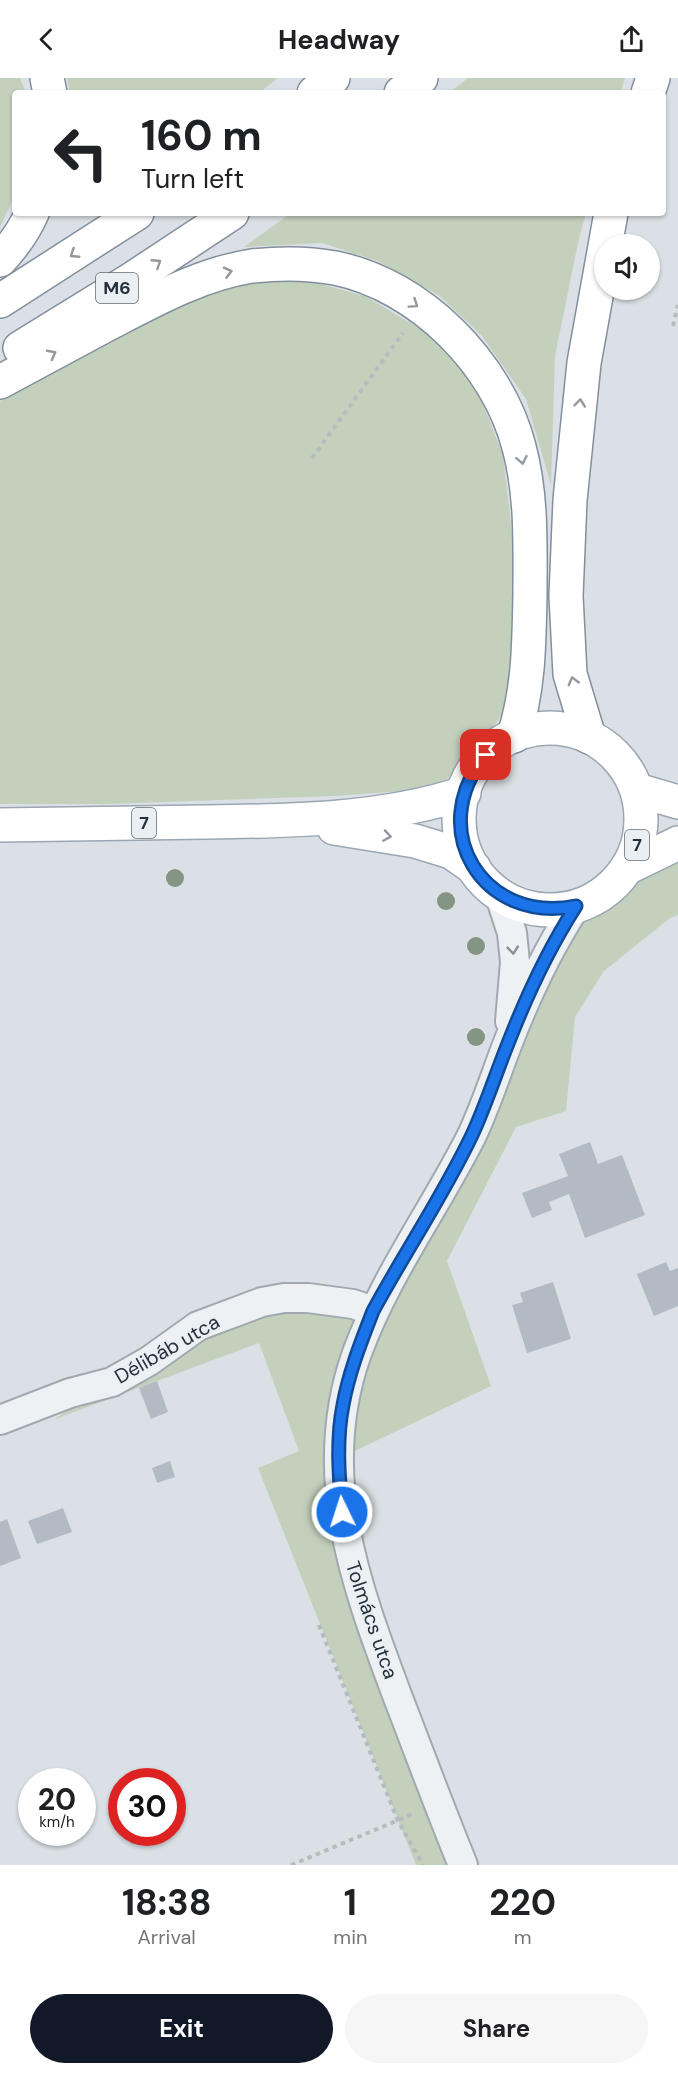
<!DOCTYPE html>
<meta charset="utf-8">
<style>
:root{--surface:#fff;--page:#f6f6f6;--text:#202124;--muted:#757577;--accent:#111827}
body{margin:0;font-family:"DM Sans",sans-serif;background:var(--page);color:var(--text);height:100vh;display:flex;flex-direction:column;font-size:22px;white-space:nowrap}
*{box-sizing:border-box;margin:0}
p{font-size:20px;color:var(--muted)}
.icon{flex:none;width:33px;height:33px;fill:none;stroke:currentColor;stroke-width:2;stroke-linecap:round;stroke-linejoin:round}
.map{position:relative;height:1787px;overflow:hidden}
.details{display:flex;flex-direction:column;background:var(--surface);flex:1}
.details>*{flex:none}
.guide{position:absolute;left:12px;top:12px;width:654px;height:126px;border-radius:6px;box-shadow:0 2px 4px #0004;background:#fff;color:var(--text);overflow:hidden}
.buttons{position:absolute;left:594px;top:156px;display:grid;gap:12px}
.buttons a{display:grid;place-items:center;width:66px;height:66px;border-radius:50%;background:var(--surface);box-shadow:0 2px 4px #0004;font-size:30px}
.speed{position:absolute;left:18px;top:1690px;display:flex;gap:12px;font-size:30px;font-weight:700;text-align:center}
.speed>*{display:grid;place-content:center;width:78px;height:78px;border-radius:50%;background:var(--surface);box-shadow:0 2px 4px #0004;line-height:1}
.speed small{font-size:15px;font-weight:400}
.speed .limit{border:9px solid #d22;background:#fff;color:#111}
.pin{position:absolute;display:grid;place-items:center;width:51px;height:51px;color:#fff;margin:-26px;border-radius:12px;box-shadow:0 3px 9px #0006}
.me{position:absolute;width:66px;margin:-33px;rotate:356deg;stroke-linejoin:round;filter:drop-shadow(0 0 4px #0008)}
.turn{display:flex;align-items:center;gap:21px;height:126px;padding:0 30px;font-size:27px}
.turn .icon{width:78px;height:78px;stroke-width:2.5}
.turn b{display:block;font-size:42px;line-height:51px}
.eta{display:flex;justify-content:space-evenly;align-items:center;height:102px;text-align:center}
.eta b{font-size:36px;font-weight:700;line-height:42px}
.action{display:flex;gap:12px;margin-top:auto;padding:12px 30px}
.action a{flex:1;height:69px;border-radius:36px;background:var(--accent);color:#fff;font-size:24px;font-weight:700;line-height:69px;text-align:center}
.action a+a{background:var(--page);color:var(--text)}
header{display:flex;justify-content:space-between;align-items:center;height:78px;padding:0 30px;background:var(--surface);font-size:27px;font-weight:700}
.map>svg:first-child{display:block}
.green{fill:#c3d0bc}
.building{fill:#b2bac3}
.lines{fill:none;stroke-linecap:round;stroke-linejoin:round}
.minor-casing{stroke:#a1a8b0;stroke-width:32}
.major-casing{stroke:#9aa6b2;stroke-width:36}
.highway-casing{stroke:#828f9d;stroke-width:36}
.path{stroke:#b6bbc0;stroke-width:4;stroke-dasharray:4.5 4.5;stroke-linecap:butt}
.minor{stroke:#eef1f4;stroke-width:28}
.major{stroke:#fff;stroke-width:33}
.highway{stroke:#fff;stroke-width:33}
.tree{fill:#849583}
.oneway{stroke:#92989e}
.oneway2{stroke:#8a9098}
.route-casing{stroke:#114b97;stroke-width:15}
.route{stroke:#1a73e8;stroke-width:10}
.labels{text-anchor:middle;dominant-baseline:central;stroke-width:4.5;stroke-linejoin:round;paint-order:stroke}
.shield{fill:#eaeff4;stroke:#606973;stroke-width:1.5}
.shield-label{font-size:18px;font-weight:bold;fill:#25303c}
.street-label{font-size:20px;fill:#25303c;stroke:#eaeff4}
</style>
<header><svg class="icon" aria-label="back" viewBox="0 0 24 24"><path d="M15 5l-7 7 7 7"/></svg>Headway<svg class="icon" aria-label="share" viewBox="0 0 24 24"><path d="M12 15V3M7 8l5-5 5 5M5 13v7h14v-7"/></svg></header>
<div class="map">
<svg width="678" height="1787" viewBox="0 0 678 1787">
<rect width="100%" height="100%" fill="#dbe0e6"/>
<g class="green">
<polygon points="0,0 20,0 26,15 15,15 15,117 0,149"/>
<polygon points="67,0 278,0 259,15 70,15"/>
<polygon points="468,0 625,0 620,15 449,15"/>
<polygon points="291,135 586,135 578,165 555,278 551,407 526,321 482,258 440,218 378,183 322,165 244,169"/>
<polygon points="305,202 365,218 425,254 474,303 503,377 516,489 512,621 492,651 454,696 432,711 335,718 108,726 0,726 0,323 123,253 232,205"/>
<polygon points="678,765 678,837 670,840 604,893 575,939 566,1033 516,1049 447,1183 491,1308 338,1381 342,1434 463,1787 416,1787 258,1390 299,1373 259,1265 53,1342 112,1304 236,1233 373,1233 576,828 596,820 613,807 627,790"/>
</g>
<g class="building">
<polygon points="590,1064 598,1086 622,1077 645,1137 585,1160 569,1116 549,1124 552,1132 532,1140 522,1115 568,1098 559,1076"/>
<polygon points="666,1184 670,1193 678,1190 678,1228 654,1238 637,1196"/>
<polygon points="553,1204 571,1261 527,1275 512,1227 523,1224 520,1215"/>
<polygon points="157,1303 168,1334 151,1341 139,1310"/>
<polygon points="170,1383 175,1399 157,1405 152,1390"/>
<polygon points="63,1430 72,1454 37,1466 28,1443"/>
<polygon points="7,1441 21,1480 0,1488 0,1444"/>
</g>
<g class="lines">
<g class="minor-casing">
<g id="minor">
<polyline points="499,815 512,855 515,884 510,943"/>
<polyline points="0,1342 70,1315 112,1304 149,1283 198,1248 262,1224 284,1220 308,1220 353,1226 373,1233"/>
<path d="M463,1787C440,1731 419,1674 397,1617C355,1505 314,1395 357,1275C385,1198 434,1132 471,1059C486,1028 496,995 509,962C527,916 549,869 576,828"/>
</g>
</g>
<g class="major-casing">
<g id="major">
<circle cx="550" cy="741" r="91"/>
<polyline points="637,712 678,724"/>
<path d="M0,747C69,746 137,745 206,744C289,743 384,742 464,715"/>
<polyline points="334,750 415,763 451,774 474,790"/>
<polyline points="627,790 678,765"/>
</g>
</g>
<g class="highway-casing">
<g id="highway">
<polyline points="47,0 50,15"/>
<polyline points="314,15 333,0"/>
<polyline points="401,15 421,0"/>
<polyline points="648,15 653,0"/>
<path d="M0,182C13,168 24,153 32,135"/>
<polyline points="0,223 137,135"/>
<polyline points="20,270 132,201 232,135"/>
<path d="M0,304C35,285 71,266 106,247C152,223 200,196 252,188C279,185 308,185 335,190C420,207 498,286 519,369C532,417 530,467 530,516C529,566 529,610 514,658"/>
<polyline points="589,659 570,596 566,518 570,422 584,285 611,135"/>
</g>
</g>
<g class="path">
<polyline points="673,248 678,227"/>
<polyline points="312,380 403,255"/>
<polyline points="319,1547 398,1743 423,1787"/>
<polyline points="291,1787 413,1736"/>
</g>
<use href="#minor" class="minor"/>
<use href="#major" class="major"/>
<use href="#highway" class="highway"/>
</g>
<g class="tree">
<circle cx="175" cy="800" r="9"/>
<circle cx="446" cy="823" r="9"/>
<circle cx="476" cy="868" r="9"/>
<circle cx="476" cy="959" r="9"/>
</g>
<defs><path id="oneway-chevron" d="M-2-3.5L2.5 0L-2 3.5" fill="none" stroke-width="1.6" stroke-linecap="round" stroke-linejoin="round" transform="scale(1.5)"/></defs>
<g class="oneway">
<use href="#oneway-chevron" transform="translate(74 176) rotate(147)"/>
<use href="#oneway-chevron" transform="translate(157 185) rotate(-33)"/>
<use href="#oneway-chevron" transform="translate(228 194) rotate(-14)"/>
<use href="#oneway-chevron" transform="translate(414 226) rotate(34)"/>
<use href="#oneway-chevron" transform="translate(52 276) rotate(-28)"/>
<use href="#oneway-chevron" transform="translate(580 325) rotate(-84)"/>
<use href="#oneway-chevron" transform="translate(522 382) rotate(79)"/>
<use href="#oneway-chevron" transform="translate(573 603) rotate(-105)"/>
<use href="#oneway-chevron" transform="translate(387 758) rotate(9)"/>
</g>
<use class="oneway2" href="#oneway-chevron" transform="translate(513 872) rotate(84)"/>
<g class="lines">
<g class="route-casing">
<path id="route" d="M342,1434C339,1398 336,1362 343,1327C349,1294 361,1264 373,1233C405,1174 443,1118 472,1057C486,1027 496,995 509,963C527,917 549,870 576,828C483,847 424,751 486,677"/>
</g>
<use href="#route" class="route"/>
</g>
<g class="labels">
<g class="shield">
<rect x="96" y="195" width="42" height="30" rx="4.5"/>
<rect x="132" y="730" width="24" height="30" rx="4.5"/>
<rect x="625" y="752" width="24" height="30" rx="4.5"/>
</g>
<g class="shield-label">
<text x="117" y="210">M6</text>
<text x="144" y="745">7</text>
<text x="637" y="767">7</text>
</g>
<g class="street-label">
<text transform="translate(167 1271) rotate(-30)">Délibáb utca</text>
<text transform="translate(372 1542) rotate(71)">Tolmács utca</text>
</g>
</g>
</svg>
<div class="buttons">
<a><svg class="icon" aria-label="sound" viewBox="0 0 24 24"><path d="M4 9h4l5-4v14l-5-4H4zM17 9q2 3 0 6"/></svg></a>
</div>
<div class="speed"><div>20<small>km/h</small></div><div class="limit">30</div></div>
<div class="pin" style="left:486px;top:677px;background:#d93025"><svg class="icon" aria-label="arrive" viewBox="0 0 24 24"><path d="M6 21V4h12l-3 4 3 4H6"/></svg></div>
<svg class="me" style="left:342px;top:1434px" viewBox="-20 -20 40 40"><circle r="17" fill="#1a73e8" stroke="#fff" stroke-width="3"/><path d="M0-11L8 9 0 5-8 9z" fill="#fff"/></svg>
<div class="guide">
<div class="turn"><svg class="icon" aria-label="left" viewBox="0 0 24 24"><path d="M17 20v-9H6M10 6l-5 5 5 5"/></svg><div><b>160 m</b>Turn left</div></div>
</div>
</div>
<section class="details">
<div class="eta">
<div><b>18:38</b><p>Arrival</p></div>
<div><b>1</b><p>min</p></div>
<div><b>220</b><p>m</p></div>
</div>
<div class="action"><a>Exit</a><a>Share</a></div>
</section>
